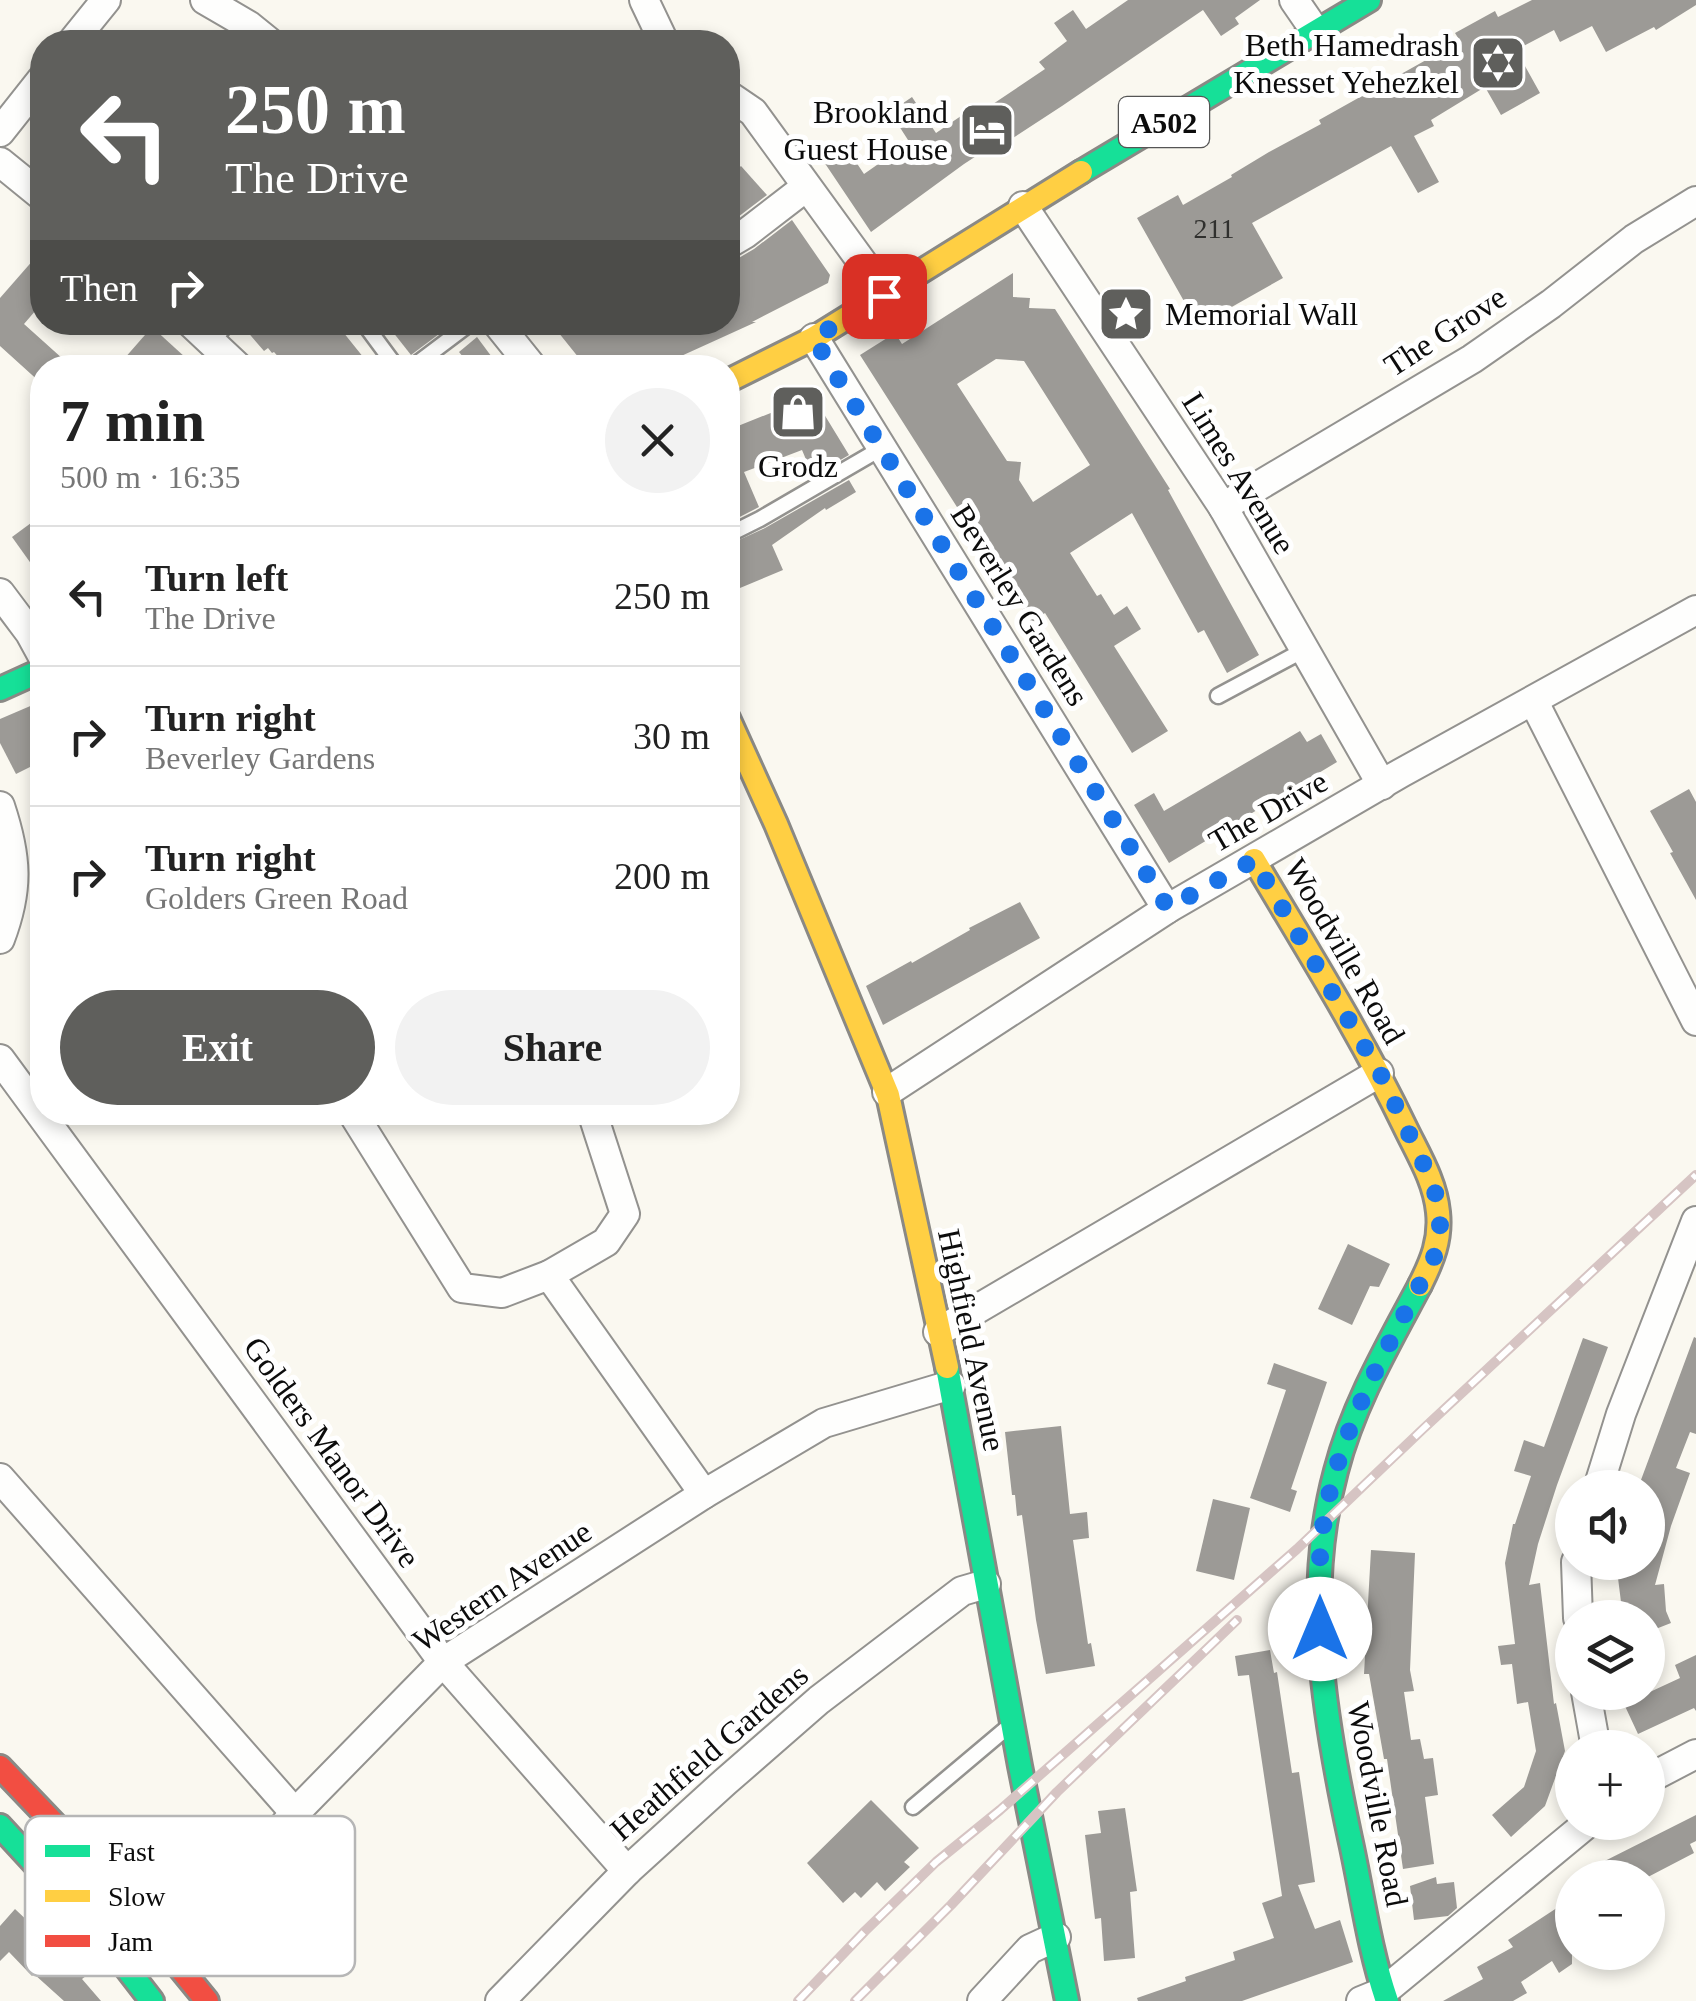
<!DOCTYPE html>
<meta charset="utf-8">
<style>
:root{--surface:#fff;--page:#f2f2f2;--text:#222;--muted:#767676;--line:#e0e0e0;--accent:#5f5f5c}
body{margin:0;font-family:Georgia,serif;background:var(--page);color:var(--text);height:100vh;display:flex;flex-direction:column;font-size:38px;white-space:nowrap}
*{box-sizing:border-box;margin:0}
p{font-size:32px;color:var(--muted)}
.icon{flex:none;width:55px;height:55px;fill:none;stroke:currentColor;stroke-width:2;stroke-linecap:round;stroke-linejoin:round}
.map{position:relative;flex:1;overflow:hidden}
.sheet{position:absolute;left:30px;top:355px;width:710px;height:770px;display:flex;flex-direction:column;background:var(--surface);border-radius:40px;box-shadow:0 5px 15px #0003}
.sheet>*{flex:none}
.hud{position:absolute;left:30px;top:30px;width:710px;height:305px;border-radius:40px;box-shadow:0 5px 15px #0003;background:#5f5f5c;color:#fff;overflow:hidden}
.tools{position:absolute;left:1555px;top:1470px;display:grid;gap:20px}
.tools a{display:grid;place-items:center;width:110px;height:110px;border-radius:50%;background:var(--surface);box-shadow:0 5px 15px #0003;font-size:50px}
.pin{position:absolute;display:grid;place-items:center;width:85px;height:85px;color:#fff;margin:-42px;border-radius:20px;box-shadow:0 5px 15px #0006}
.me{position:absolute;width:110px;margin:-55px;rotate:0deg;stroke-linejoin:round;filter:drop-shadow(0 0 8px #0008)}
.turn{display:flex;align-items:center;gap:35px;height:210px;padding:0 30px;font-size:45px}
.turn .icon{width:130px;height:130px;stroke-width:2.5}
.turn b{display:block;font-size:70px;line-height:85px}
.then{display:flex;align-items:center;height:95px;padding:0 30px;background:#0003;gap:20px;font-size:38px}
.round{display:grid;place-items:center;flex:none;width:105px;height:105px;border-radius:52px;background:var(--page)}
.overview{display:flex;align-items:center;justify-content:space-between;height:170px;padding:0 30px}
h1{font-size:60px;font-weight:700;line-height:75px}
.cta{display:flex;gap:20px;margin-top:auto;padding:20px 30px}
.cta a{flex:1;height:115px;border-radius:60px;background:var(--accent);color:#fff;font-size:40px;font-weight:700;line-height:115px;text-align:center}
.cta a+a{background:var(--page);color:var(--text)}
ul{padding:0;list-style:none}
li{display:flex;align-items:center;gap:30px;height:140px;padding:0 30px;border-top:2px solid var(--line)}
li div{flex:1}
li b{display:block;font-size:38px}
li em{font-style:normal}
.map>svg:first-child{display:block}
.building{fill:#9c9a96;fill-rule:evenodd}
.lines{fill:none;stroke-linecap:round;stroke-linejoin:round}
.lane-casing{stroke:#93928f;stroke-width:19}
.street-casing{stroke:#93928f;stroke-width:32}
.fast-casing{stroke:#8a8985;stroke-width:28}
.slow-casing{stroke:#8a8985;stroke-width:28}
.jam-casing{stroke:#8a8985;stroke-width:28}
.lane{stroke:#fefefd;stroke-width:14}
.street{stroke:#fefefd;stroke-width:28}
.fast{stroke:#16e098;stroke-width:22}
.slow{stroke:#ffcf43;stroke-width:22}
.jam{stroke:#f24e42;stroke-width:22}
.rail-casing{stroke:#d6c4c3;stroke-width:10}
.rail{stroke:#fff;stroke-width:6;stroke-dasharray:19;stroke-linecap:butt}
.route{stroke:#1a73e8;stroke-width:18;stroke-dasharray:0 32.4}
.labels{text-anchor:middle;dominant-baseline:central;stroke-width:10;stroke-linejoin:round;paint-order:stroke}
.number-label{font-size:28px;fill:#30302e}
.shield{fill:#fff;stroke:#555;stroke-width:2.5}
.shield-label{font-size:30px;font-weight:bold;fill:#0c0c0c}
.poi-label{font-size:32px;fill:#0c0c0c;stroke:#fff;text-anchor:end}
.street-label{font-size:32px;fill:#0c0c0c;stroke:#fff}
.key{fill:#fff;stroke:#b6b6b6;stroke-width:2.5}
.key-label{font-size:28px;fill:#0c0c0c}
</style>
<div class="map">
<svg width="1696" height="2001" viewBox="0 0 1696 2001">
<rect width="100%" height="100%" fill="#faf8f0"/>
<g class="building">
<polygon points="1128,0 1260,0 1235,18 1239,24 1221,36 1203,10 1062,106 1013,138 1010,134 964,164 871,232 822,159 844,144 864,174 894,153 893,150 908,140 890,112 912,97 936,133 980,103 984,110 1045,69 1039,62 1067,41 1054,23 1073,10 1086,29"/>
<polygon points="1532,0 1696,0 1696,5 1656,30 1654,27 1606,52 1592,26 1560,42 1554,30 1516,50 1540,93 1501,115 1485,87 1431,120 1434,126 1414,136 1439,182 1418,193 1391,146 1252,223 1283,278 1198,326 1137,218 1178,195 1183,205 1232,177 1231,175 1269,152 1321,124 1319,120 1460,41 1455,33 1495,11 1498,17"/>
<polygon points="741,166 767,195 734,220 728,214 728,177"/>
<polygon points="792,220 830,275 828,283 752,322 756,322 679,357 649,368 587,368 550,322 728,322 728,261 737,259 754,249"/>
<polygon points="42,250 42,303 24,324 73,368 42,368 42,384 0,346 0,298"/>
<path d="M1013,273V297L1030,298L1029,308L1055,309L1170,489L1168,490L1259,655L1227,673L1204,630L1198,633L1132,513L1070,553L1097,596L1101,594L1114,615L1127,606L1141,629L1114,646L1168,731L1132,753L1045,613L1031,623L860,355L895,333L902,344ZM996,359L1024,361L1090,465L1033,502L1019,480L1021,462L1007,461L957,384Z"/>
<polygon points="239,322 335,322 372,368 288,368 274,352 272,353 268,348 264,351"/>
<polygon points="385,322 430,322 439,334 411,355"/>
<polygon points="152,327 197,368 116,368"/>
<polygon points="477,337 500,368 472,368 459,352"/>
<polygon points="813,396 849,455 813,476 802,450 744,472 759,507 728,523 728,430"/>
<polygon points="849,480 856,492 826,510 825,508 772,545 783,570 728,593 728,545 765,528"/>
<polygon points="31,523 42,538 42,579 12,537"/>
<polygon points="42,701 42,761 16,774 0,743 0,719"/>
<polygon points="1300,731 1307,742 1321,734 1337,762 1169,863 1134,805 1154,793 1164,811"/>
<polygon points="1689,789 1696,802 1696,900 1670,853 1673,852 1650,811"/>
<polygon points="1020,902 1040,938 883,1025 866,986 911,961 912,963 970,930 969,928"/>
<polygon points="1348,1244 1390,1264 1379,1287 1370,1286 1352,1325 1318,1309"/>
<polygon points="1694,1337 1696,1338 1696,1434 1690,1432 1676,1468 1690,1473 1671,1526 1655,1585 1664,1584 1666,1611 1671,1623 1648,1632 1648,1618 1623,1618 1616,1562 1648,1562 1648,1488 1638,1488"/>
<polygon points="1583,1338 1608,1347 1557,1485 1538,1544 1529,1585 1540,1583 1554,1704 1556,1703 1565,1751 1545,1806 1511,1837 1492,1815 1524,1787 1536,1751 1528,1702 1517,1704 1512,1664 1501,1665 1498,1646 1515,1644 1505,1563 1513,1524 1515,1524 1531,1476 1514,1471 1524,1440 1544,1447"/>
<polygon points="1274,1363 1327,1382 1291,1489 1297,1491 1290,1512 1250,1498 1286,1390 1267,1384"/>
<polygon points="1061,1426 1070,1514 1087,1512 1089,1538 1073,1540 1088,1644 1091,1643 1095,1666 1046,1674 1036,1620 1022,1515 1017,1516 1015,1495 1012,1495 1005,1432"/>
<polygon points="1213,1499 1250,1508 1234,1580 1196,1571"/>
<polygon points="1371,1550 1415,1553 1410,1670 1414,1691 1404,1692 1411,1740 1420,1739 1424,1759 1433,1758 1438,1795 1425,1797 1434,1864 1403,1869 1387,1759 1384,1759 1369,1674 1364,1674"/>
<polygon points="1270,1650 1274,1673 1277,1672 1292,1773 1299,1772 1315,1882 1298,1885 1315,1929 1340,1920 1353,1962 1242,2001 1138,2001 1137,1998 1186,1981 1185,1977 1235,1960 1233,1952 1274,1938 1262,1903 1282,1896 1249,1675 1238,1676 1235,1656"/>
<polygon points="1696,1655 1696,1711 1694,1708 1638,1734 1624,1704 1680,1678 1675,1665"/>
<polygon points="871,1800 919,1848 904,1862 910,1867 885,1891 877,1882 861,1898 855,1892 843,1903 807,1863"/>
<polygon points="1125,1808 1137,1891 1130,1892 1135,1958 1104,1961 1101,1918 1095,1919 1085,1835 1101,1833 1098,1811"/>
<polygon points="1696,1815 1696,1841 1690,1844 1694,1853 1646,1878 1571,1878"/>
<polygon points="1436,1877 1437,1884 1454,1882 1457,1908 1448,1916 1414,1920 1410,1886"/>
<polygon points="1572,1898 1572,1964 1559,1973 1552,1961 1521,1982 1527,1993 1513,2001 1443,2001 1483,1979 1477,1967 1513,1947 1508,1940"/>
<polygon points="15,1909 86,1976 82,1979 101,2001 64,2001 34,1974 32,1976 9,1952 0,1961 0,1926"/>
</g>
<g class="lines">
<g class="lane-casing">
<g id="lane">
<polyline points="363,322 397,368"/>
<polyline points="212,341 229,322"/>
<polyline points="411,368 472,322"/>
<polyline points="728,535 760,519 882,448"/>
<polyline points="1218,696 1304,650"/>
<polyline points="913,1807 1008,1727"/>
</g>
</g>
<g class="street-casing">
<g id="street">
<polyline points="205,0 248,25 269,42"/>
<polyline points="644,0 664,42"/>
<polyline points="1294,0 1316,32"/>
<polyline points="72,42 106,0"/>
<polyline points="728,95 753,112 870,273 884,296"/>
<polyline points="0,132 42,79"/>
<polyline points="0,162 42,196"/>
<polyline points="1023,206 1223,507 1382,785"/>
<polyline points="728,244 745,234 806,187"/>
<polyline points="190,322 239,368"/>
<polyline points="496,322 533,368"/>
<polyline points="814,338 1167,909"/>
<polyline points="1223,507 1472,359 1551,304 1634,239 1696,201"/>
<polyline points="0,593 30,633 42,655"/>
<polyline points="1534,702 1696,1021"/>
<path d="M0,806C17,857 19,889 0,939"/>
<polyline points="0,1059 443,1662 627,1871"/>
<polyline points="887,1092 1167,909 1401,773 1696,610"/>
<polyline points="352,1112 462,1288 502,1293 549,1275 704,1494"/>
<polyline points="549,1275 606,1242 625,1214 592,1112"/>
<polyline points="938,1332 1379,1073"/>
<polyline points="0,1478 295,1813"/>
<polyline points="1598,1488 1621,1414 1696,1221"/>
<polyline points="1576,1562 1578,1618"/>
<polyline points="1586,1692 1596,1748"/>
<polyline points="1648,1779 1696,1754"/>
<polyline points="172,1954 295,1813 443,1662 704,1494 824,1423 951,1385"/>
<polyline points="500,2001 627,1871 725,1782 819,1700 962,1591 986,1584"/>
<polyline points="982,2001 1030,1949 1056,1937"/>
<polyline points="1361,2001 1383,1992 1589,1822"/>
</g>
</g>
<g class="fast-casing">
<g id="fast">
<polyline points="1081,172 1369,0"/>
<polyline points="0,689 42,670"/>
<polyline points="947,1367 1020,1766 1067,2001"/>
<polyline points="0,1826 104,1939 152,2001"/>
<path d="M1387,2001C1369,1949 1362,1892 1350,1838C1324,1717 1303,1593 1336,1471C1353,1405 1388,1345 1420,1285"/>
</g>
</g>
<g class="slow-casing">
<g id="slow">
<polyline points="728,381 814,338 1081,172"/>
<polyline points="728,718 776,824 888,1095 947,1367"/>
<path d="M1254,860C1306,948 1361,1035 1405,1127C1418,1154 1435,1181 1438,1212C1441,1240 1432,1261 1420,1285"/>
</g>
</g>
<g class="jam-casing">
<polyline id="jam" points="0,1767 108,1880 207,2001"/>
</g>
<use href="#lane" class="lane"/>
<use href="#street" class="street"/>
<use href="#fast" class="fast"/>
<use href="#slow" class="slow"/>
<use href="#jam" class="jam"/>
<g class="rail-casing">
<g id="rail">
<polyline points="798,2001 865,1931 936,1862 1000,1810 1297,1549 1423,1429 1696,1175"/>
<polyline points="855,2001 951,1905 1057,1792 1237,1620"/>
</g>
</g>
<use href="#rail" class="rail"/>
</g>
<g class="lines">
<path class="route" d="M884,296L814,338L829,364L1168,908L1254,860L1380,1073L1434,1186L1440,1220V1235L1435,1255C1393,1339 1342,1421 1325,1515C1318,1552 1319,1591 1320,1629"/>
</g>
<defs>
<g id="synagogue-square" transform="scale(2.875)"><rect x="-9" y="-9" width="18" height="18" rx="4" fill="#5f5f5c" stroke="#fff"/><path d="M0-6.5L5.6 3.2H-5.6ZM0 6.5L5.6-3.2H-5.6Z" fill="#fff"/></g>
<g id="hotel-square" transform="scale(2.875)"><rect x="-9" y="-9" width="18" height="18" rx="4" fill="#5f5f5c" stroke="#fff"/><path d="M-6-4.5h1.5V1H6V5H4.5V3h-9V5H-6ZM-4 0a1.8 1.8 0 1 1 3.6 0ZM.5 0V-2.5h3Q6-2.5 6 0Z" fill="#fff"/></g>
<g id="sight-square" transform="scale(2.875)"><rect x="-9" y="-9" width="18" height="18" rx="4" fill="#5f5f5c" stroke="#fff"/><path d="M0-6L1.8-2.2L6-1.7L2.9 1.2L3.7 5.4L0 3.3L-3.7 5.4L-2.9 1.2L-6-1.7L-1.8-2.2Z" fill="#fff"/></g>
<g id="shop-square" transform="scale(2.875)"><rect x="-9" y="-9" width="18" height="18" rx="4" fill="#5f5f5c" stroke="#fff"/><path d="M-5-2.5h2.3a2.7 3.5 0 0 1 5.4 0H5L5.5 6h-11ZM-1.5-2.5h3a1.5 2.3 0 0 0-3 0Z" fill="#fff"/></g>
</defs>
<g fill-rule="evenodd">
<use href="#synagogue-square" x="1498" y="63"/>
<use href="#hotel-square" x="987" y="130"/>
<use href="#sight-square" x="1126" y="314"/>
<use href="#shop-square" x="798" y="412"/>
</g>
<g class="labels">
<g class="number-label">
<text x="1214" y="228">211</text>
</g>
<rect class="shield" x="1119" y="97" width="90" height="50" rx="8"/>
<g class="shield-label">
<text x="1164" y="122">A502</text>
</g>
<g class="poi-label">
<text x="1459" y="45">Beth Hamedrash<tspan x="1459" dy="37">Knesset Yehezkel</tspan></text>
<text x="948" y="112">Brookland<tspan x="948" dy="37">Guest House</tspan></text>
<text x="1165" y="314" text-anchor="start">Memorial Wall</text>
<text x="798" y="466" text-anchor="middle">Grodz</text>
</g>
<g class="street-label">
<text transform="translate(1445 331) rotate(-33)">The Grove</text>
<text transform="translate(1239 473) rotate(58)">Limes Avenue</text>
<text transform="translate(1020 605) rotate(58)">Beverley Gardens</text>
<text transform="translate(1268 811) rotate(-30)">The Drive</text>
<text transform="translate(1345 951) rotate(60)">Woodville Road</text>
<text transform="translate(972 1340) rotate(78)">Highfield Avenue</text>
<text transform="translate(332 1452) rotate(54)">Golders Manor Drive</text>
<text transform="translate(502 1586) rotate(-34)">Western Avenue</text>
<text transform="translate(709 1752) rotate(-41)">Heathfield Gardens</text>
<text transform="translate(1378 1804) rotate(79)">Woodville Road</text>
</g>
</g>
<rect x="25" y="1816" width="330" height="160" rx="15" class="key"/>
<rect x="45" y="1845" width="45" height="12" fill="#16e098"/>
<rect x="45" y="1890" width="45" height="12" fill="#ffcf43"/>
<rect x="45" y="1935" width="45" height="12" fill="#f24e42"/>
<g class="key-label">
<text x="108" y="1861">Fast</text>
<text x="108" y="1906">Slow</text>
<text x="108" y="1951">Jam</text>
</g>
</svg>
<div class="tools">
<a><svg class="icon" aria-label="sound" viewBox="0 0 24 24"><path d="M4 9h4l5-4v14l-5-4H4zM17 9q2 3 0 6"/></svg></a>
<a><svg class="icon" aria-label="layers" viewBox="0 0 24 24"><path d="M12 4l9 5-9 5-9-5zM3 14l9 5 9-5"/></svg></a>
<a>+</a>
<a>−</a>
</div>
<div class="pin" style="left:884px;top:296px;background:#d93025"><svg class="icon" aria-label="arrive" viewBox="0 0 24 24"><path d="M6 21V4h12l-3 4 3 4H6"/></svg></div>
<svg class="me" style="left:1320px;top:1629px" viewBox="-20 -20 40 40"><circle r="19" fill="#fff"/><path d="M0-13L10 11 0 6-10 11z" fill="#1a73e8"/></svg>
<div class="hud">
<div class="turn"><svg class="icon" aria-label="left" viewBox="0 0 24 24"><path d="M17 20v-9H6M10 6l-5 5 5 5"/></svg><div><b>250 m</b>The Drive</div></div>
<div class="then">Then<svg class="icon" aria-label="right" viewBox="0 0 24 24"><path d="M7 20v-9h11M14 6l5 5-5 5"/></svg></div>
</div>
<section class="sheet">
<div class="overview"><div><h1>7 min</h1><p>500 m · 16:35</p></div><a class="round"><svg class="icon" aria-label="close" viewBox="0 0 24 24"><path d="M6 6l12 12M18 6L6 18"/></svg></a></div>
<ul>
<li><svg class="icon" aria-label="left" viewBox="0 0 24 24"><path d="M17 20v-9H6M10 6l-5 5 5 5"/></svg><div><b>Turn left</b><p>The Drive</p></div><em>250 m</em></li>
<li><svg class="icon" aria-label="right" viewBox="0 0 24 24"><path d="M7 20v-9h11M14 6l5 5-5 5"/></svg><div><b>Turn right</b><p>Beverley Gardens</p></div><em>30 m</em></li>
<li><svg class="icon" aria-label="right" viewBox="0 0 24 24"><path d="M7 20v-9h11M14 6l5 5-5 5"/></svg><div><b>Turn right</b><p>Golders Green Road</p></div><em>200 m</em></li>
</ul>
<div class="cta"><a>Exit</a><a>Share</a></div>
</section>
</div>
